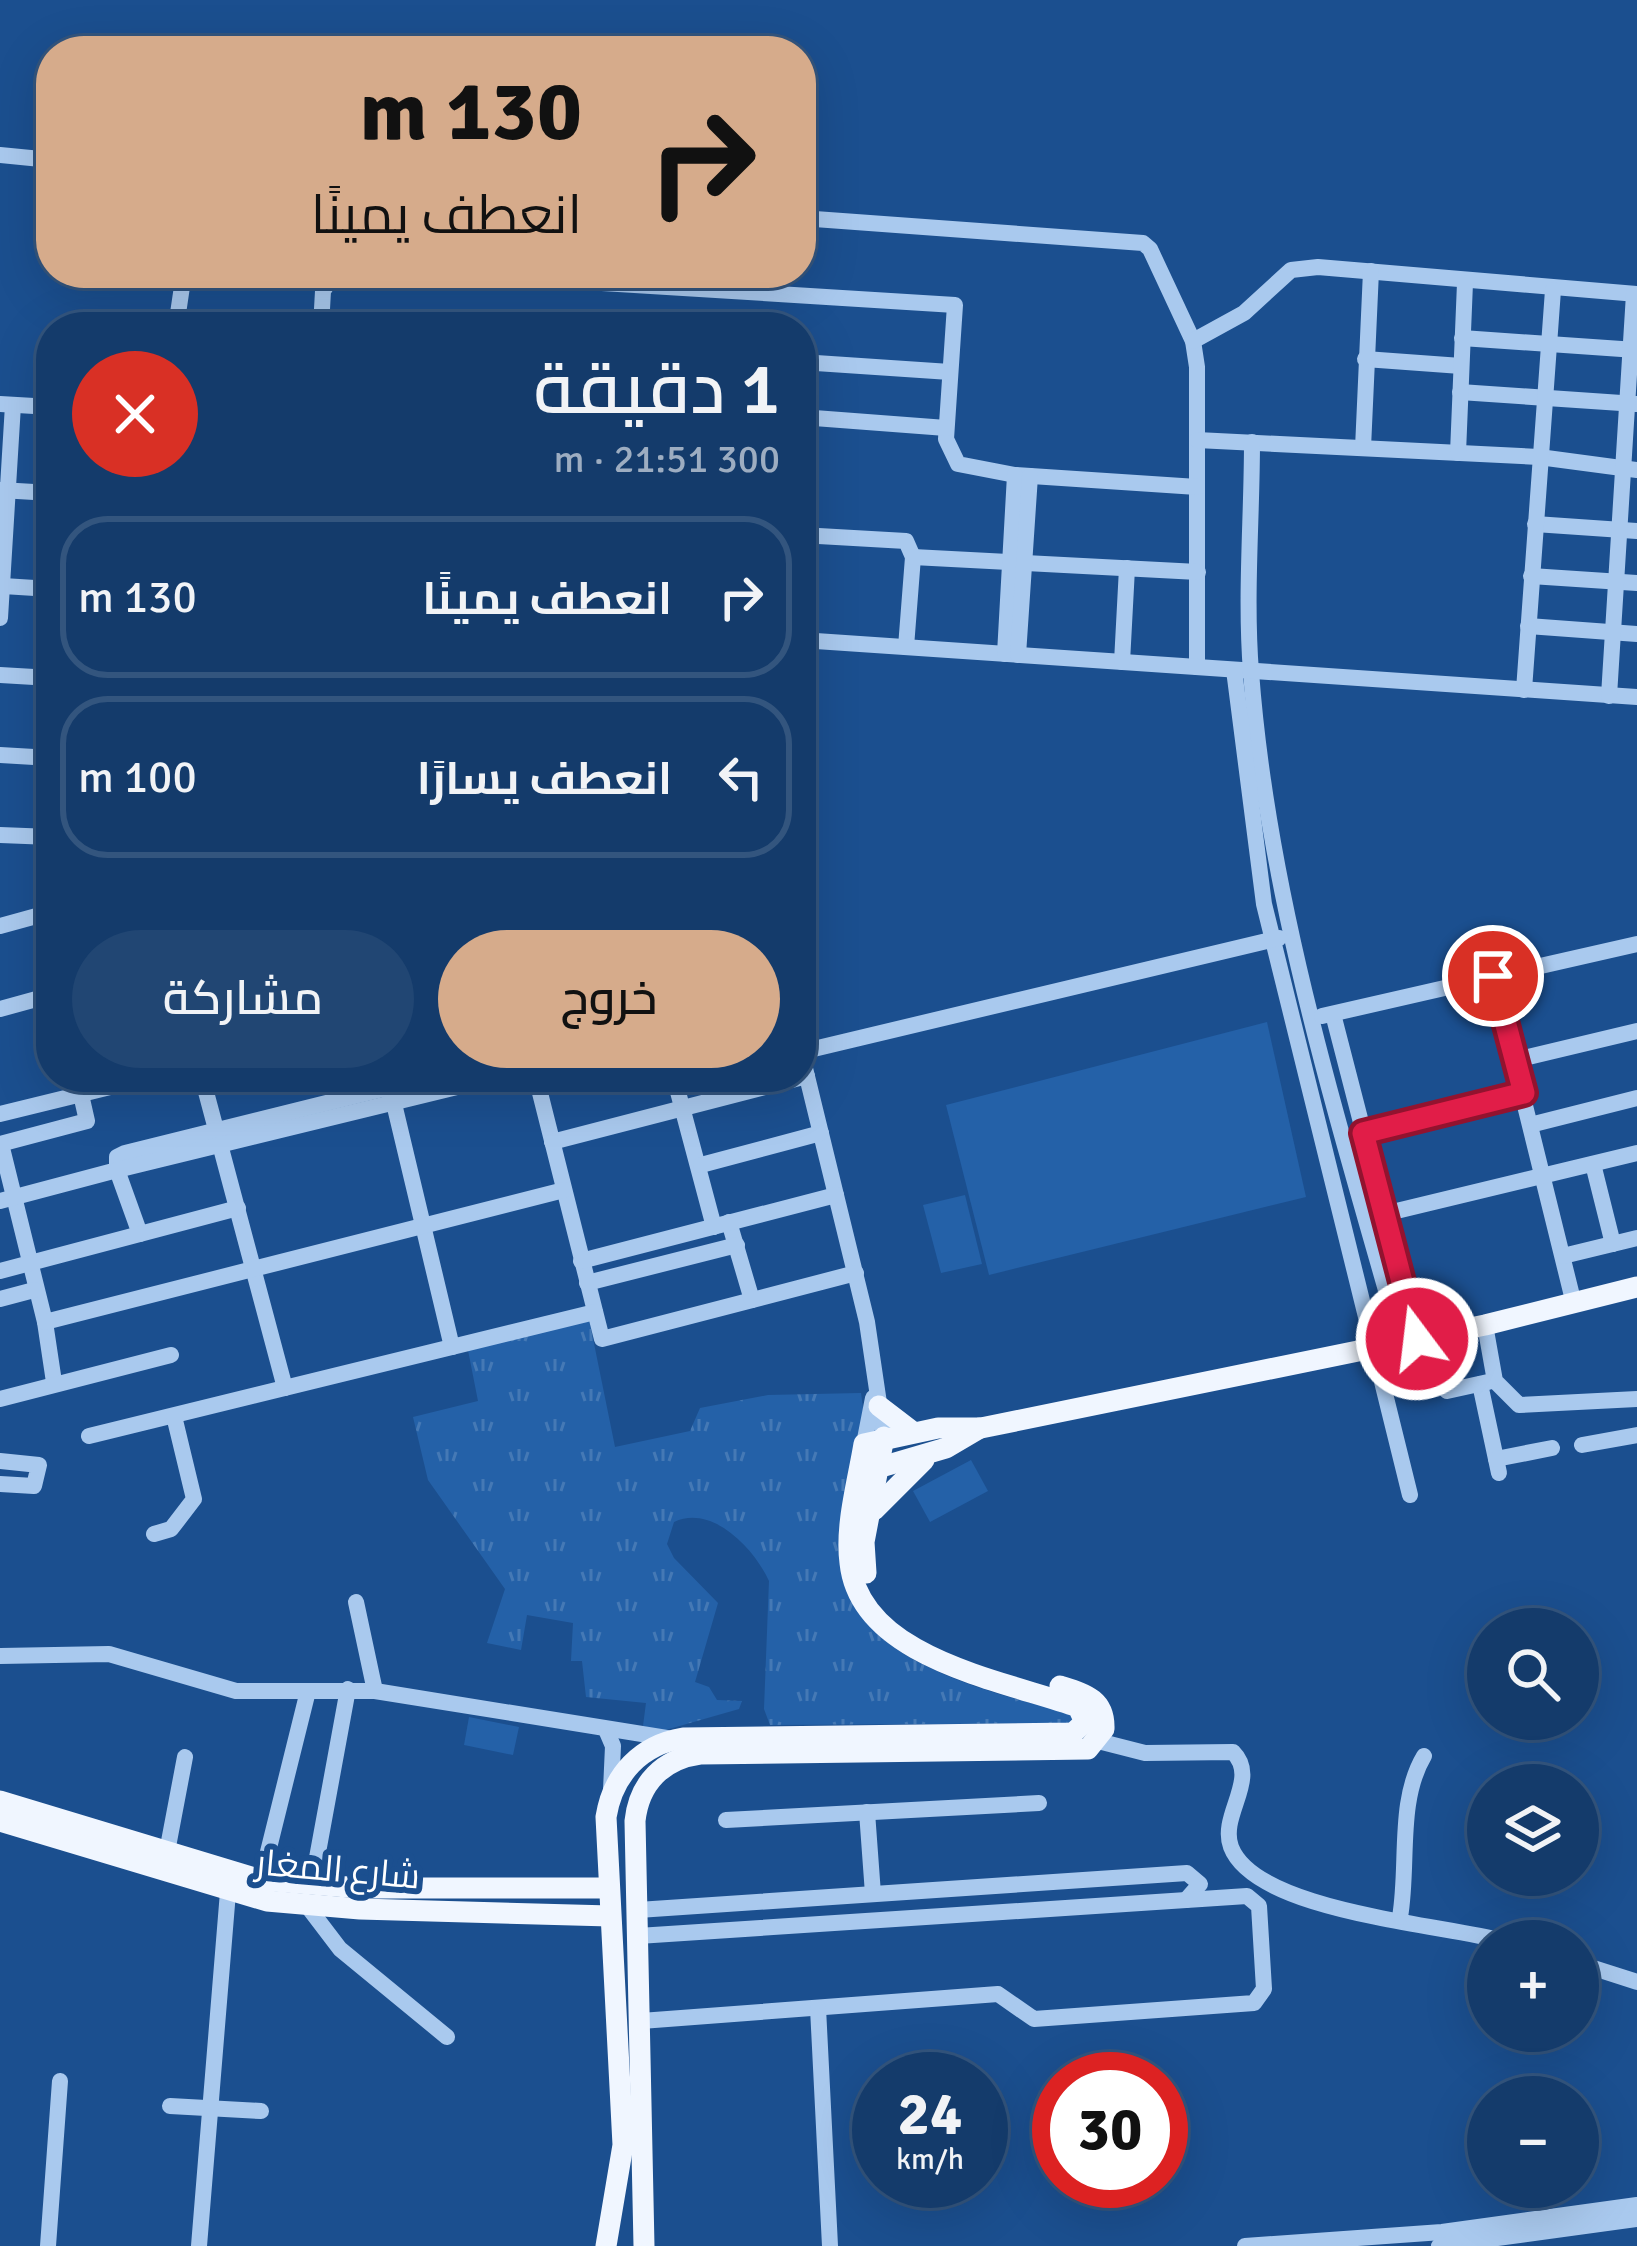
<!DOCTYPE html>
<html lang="ar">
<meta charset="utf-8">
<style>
:root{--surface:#143b6b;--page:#214673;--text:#f1f3f6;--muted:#9dadc1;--line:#33557e;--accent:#d6ab8b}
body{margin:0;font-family:Signika,Cairo,sans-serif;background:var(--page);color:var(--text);direction:rtl;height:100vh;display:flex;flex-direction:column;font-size:45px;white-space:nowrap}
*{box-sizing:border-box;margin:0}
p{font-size:39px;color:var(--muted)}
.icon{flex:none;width:66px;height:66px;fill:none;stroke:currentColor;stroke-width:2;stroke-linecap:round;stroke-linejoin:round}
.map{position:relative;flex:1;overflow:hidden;direction:ltr}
.details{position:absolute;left:36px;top:312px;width:780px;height:780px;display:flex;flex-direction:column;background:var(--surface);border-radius:48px;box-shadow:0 12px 48px #0002,0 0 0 3px var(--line);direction:rtl}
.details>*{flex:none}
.banner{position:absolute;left:36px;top:36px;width:780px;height:252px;border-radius:48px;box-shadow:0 12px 48px #0002,0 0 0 3px var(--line);direction:rtl;background:#d6ab8b;color:#111;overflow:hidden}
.controls{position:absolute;left:1467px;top:1608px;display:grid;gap:24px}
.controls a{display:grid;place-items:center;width:132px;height:132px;border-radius:50%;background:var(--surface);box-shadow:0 12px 48px #0002,0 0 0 3px var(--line);font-size:60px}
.speed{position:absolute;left:852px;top:2052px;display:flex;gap:24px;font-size:60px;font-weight:700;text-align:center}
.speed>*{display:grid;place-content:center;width:156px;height:156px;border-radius:50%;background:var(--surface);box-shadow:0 12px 48px #0002,0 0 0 3px var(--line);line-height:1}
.speed small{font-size:30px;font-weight:400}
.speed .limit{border:18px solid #d22;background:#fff;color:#111}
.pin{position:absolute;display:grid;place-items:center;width:102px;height:102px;color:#fff;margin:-51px;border:6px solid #fff;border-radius:50%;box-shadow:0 3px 12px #0007}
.me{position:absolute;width:132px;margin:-66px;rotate:345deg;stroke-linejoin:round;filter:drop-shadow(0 0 9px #0008)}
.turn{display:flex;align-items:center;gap:42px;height:252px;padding:0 36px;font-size:54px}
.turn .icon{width:156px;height:156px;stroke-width:2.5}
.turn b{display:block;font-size:84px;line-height:102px}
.round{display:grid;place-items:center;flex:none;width:126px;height:126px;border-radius:63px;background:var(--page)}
.overview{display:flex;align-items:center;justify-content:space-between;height:204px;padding:0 36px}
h1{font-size:72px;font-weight:600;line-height:90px}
.primary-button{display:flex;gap:24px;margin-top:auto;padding:24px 36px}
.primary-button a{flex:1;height:138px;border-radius:72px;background:var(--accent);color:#111;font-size:48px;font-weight:600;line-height:138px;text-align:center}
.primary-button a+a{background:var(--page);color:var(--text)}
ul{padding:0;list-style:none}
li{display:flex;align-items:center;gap:36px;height:162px;margin:0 24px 18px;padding:0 12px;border:6px solid var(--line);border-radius:48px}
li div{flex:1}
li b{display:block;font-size:45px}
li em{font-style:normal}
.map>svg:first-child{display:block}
.grass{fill:url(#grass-tufts)}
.pitch{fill:#2461a8}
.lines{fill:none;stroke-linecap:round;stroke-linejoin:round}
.minor{stroke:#a9c9ee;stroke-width:16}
.major{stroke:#f0f6ff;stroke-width:21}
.route-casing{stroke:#92132f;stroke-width:30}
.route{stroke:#e11d48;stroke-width:21}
.labels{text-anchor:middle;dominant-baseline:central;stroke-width:12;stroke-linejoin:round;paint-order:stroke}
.street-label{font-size:36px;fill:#fff;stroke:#1b4f8f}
</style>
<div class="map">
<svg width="1637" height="2246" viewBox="0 0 1637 2246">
<defs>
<pattern id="grass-tufts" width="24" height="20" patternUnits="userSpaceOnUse" patternTransform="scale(3)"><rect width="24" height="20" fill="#2461a8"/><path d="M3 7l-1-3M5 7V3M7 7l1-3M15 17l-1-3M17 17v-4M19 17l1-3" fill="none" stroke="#4579b5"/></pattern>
</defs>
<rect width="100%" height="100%" fill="#1b4f8f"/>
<path class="grass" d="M589,1319L615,1447L690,1431L700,1408L768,1395L861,1393L865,1423L856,1479L869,1625C908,1673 1017,1701 1077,1714L1083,1723L770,1725L764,1709L769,1581C754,1548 712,1504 674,1522L667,1544L674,1558L718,1603L695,1682L709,1687L717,1700L742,1701L739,1709L662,1731L643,1726L646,1703L586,1697L582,1661H571L573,1623L527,1615L521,1650L487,1643L505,1589L428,1480L413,1417L478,1401L468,1350Z"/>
<g class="pitch">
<polygon points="1267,1022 1306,1197 989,1275 946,1105"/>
<polygon points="965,1195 982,1264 941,1273 923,1205"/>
<polygon points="971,1460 988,1491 930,1522 913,1491"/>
<polygon points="469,1717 519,1727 513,1755 464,1745"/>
</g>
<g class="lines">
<g class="minor">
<polyline points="0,155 51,160"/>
<polyline points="801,218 1143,243 1150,249 1193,341 1197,367 1197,667"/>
<polyline points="441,273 955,305 946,439 958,464 1015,475 1197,487"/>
<polyline points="176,327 184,273"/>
<polyline points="321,327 323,291 334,273"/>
<polyline points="1462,338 1636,350"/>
<polyline points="1193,341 1244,313 1291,270 1318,267 1637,294"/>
<polyline points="1365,359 1461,366"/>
<polyline points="801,362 950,372"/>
<polyline points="1460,392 1636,404"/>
<polyline points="0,404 51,407"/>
<polyline points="801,417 946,428"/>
<polyline points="1197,440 1539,457 1637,470"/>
<path d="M1252,442C1252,518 1245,596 1251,672C1268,900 1339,1123 1401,1343"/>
<polyline points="1363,448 1371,271"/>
<polyline points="1458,453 1465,283"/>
<polyline points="0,490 51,493"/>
<polyline points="1535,524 1637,531"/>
<polyline points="801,535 906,541 913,557 906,647"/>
<polyline points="913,557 1198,572"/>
<polyline points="1531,576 1637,583"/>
<polyline points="3,586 51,589"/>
<polyline points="0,618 13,405"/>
<polyline points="1528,626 1637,634"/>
<polyline points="801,640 1637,697"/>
<polyline points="1005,654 1015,475"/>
<polyline points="1018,655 1030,476"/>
<polyline points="1122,662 1127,568"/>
<polyline points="1234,670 1264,904 1410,1495"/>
<polyline points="0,675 51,678"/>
<polyline points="1524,690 1553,290"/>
<polyline points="1609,696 1634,294"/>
<polyline points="0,755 51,758"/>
<polyline points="0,835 51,837"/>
<polyline points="0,926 51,912"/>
<polyline points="1493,976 1574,1304"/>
<polyline points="0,1009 51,995"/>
<polyline points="1333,1014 1417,1339"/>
<polyline points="1322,1016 1637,944"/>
<polyline points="801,1052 1279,938"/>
<polyline points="801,1052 867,1322 884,1437"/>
<polyline points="1516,1060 1637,1031"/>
<polyline points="202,1077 285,1388"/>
<polyline points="536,1077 602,1339 856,1273"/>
<polyline points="674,1077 714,1227"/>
<polyline points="537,1084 563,1077"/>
<polyline points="391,1091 452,1347"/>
<polyline points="0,1114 151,1077"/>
<polyline points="1534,1124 1637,1098"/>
<polyline points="1356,1134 1524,1093"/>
<polyline points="552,1142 807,1076"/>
<polyline points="0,1144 87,1121 77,1077"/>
<polyline points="1,1144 45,1322 54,1382"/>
<polyline points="1593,1164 1613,1244"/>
<polyline points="701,1165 821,1133"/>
<polyline points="0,1201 117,1170 117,1157 125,1153 431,1077"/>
<polyline points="1384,1214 1637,1153"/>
<polyline points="729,1222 752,1300"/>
<polyline points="140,1234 117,1170 498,1077"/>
<polyline points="1563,1256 1637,1238"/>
<polyline points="581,1261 836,1195"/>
<polyline points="0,1271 238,1208"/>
<polyline points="587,1283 737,1245"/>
<polyline points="0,1299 34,1290"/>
<polyline points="45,1322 564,1190"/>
<polyline points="1485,1325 1495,1381 1519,1405 1637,1399"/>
<polyline points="1480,1384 1499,1473"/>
<polyline points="1447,1391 1488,1382"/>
<polyline points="0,1399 171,1355"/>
<polyline points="89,1436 595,1312"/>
<polyline points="864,1444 873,1398"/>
<polyline points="1582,1445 1637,1435"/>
<polyline points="1496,1459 1552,1448"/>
<polyline points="0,1461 39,1465 34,1486 0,1484"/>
<polyline points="154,1534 171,1529 194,1499 174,1416"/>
<polyline points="356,1602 375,1691"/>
<polyline points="0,1656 109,1654 236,1691 375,1691 673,1739"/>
<polyline points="607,1732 613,1746 611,1790"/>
<path d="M1098,1741L1145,1753L1233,1752C1260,1779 1219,1815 1231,1847C1256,1912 1441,1924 1503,1941"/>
<polyline points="867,1812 873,1894"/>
<polyline points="726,1820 1039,1803"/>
<polyline points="167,1852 185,1757"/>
<polyline points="261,1880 308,1691"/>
<polyline points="312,1885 348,1689"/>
<polyline points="308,1907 340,1949 447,2037"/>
<polyline points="638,1910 1187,1873 1200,1884 1186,1900"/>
<path d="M1400,1917C1409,1865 1397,1801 1424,1756"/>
<polyline points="638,1936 1247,1896 1259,1906 1264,1989 1254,2003 1034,2019 998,1994 641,2021"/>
<polyline points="1578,1963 1637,1982"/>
<polyline points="818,2008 830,2246"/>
<polyline points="170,2106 261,2111"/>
<polyline points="48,2246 60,2081"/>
<polyline points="199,2246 228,1892"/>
<polyline points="1245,2246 1442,2232 1637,2205"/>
<polyline points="1439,2246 1637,2219"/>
</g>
<g class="major">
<polyline points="879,1406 913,1432"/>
<polyline points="871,1470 946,1448 980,1428"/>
<polyline points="874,1510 924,1460"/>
<polyline points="866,1573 864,1542 884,1437"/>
<polyline points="0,1801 261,1880 360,1888 608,1888"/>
<polyline points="0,1821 267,1901 360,1909 610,1916"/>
<path d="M606,2246L623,2145L606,1817C613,1774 641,1745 683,1738L1073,1733L1085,1722L1078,1707C1002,1680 860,1658 850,1563C845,1525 858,1481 864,1444L938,1428H981L1485,1325L1637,1287"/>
<path d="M644,2246L635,1821C639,1783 663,1759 700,1754L1088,1749L1104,1729C1105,1699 1085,1694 1060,1686"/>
</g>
</g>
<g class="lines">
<g class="route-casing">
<polyline id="route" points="1417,1339 1363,1133 1524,1093 1493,976"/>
</g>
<use href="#route" class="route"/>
</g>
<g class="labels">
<g class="street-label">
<text transform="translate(338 1870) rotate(5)">شارع المغار</text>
</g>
</g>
</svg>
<div class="controls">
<a><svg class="icon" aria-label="search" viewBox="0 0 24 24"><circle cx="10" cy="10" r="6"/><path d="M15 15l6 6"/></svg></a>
<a><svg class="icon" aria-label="layers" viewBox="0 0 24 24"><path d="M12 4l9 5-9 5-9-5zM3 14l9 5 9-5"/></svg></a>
<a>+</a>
<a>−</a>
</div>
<div class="speed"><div>24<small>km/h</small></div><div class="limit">30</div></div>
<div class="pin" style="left:1493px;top:976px;background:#d93025"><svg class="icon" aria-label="arrive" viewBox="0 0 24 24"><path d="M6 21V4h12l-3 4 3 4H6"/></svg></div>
<svg class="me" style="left:1417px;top:1339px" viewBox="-20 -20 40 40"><circle r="17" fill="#e11d48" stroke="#fff" stroke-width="3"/><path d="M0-11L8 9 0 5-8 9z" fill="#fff"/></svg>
<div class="banner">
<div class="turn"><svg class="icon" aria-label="right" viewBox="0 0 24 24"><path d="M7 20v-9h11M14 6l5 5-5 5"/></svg><div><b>130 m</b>انعطف يمينًا</div></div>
</div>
<section class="details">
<div class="overview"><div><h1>1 دقيقة</h1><p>300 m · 21:51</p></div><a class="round" style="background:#d93025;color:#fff"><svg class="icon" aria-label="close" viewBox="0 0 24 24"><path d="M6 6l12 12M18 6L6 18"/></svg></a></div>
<ul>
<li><svg class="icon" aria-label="right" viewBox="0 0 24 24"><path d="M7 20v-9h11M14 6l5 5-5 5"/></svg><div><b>انعطف يمينًا</b></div><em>130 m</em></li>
<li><svg class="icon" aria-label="left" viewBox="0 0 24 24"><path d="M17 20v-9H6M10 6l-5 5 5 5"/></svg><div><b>انعطف يسارًا</b></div><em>100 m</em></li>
</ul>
<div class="primary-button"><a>خروج</a><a>مشاركة</a></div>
</section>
</div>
